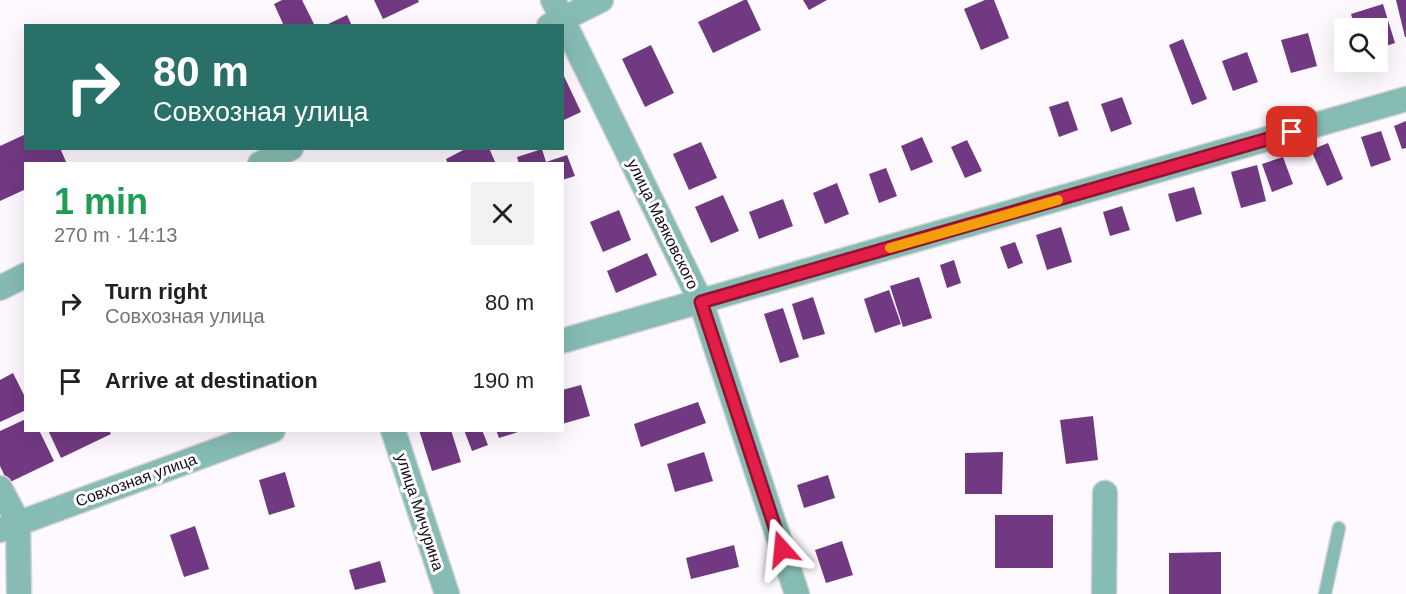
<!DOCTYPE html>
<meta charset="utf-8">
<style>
:root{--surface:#fff;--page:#f2f2f2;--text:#202124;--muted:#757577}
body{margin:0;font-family:Arial,sans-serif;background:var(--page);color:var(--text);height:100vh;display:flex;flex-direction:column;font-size:22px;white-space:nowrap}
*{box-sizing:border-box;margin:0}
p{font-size:20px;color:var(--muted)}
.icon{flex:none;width:33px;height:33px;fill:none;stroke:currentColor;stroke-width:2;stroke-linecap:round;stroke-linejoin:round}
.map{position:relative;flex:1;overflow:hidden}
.panel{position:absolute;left:24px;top:162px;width:540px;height:270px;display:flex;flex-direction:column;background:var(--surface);border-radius:0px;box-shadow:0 6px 24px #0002}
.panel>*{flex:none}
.hud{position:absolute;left:24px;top:24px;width:540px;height:126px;border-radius:0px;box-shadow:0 6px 24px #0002;background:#297168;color:#fff;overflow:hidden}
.buttons{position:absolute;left:1334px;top:18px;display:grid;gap:12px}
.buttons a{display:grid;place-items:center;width:54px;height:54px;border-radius:0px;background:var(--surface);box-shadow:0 6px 24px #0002;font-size:30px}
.pin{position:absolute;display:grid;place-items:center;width:51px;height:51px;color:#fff;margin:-26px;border-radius:12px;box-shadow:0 3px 9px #0006}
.me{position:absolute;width:66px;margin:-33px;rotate:342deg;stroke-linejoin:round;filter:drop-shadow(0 0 4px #0008)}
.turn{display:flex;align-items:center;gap:21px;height:126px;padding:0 30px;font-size:27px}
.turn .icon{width:78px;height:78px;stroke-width:2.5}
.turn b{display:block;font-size:42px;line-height:51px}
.round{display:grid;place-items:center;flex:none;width:63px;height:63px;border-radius:0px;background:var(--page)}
.summary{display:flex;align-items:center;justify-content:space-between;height:102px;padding:0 30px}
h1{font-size:36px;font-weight:800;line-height:45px;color:#1e9e55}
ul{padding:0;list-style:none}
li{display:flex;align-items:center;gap:18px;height:78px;padding:0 30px}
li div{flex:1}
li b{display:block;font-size:22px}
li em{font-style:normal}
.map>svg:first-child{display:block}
.building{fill:#713982}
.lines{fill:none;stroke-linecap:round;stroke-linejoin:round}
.service-casing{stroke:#d8d3d9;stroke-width:15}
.minor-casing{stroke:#d8d3d9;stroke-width:27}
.service{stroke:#86bcb4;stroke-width:12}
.minor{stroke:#86bcb4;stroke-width:24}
.route-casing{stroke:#92132f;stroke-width:15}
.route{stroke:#e11d48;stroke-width:10}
.slow{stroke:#f59e0b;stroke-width:10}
.labels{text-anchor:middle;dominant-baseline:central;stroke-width:6;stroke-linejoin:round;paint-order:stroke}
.street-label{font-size:16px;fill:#150e17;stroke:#fff}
</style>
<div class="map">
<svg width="1406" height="594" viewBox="0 0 1406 594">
<rect width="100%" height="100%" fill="#fdf9fe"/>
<g class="building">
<polygon points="282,0 302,0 315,26 284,26 274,4"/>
<polygon points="374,0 418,0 419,2 383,19"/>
<polygon points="744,0 747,0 761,30 713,53 698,22"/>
<polygon points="803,0 827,0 809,10"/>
<polygon points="985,0 994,0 1009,38 981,50 964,9"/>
<polygon points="1396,0 1406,0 1406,37 1405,37"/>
<polygon points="1383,4 1395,43 1377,49 1377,28 1355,28 1351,14"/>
<polygon points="347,15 352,26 324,26"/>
<polygon points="1308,33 1317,66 1291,73 1281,40"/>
<polygon points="1183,39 1207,99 1192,105 1169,45"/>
<polygon points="651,45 674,93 645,107 622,59"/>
<polygon points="1247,52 1258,82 1233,91 1222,61"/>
<polygon points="562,72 581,112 564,120 562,118"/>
<polygon points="1122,97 1132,124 1111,132 1101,104"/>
<polygon points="1068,101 1078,130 1059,137 1049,107"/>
<polygon points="1406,121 1406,148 1402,149 1394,126"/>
<polygon points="1381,131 1391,160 1371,167 1361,137"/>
<polygon points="26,134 26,148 60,148 67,164 26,164 26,189 0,201 0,146"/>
<polygon points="922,137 933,162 911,171 901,146"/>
<polygon points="967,140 982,171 965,178 951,147"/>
<polygon points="701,142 717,178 689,190 673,154"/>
<polygon points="1328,143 1343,179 1327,186 1311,150"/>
<polygon points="467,148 489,148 496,164 448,164 446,159"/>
<polygon points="542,149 546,162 567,155 575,176 562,180 562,164 519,164 517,157"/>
<polygon points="1283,157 1293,184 1272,192 1262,164"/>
<polygon points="1257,165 1266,201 1241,208 1231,172"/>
<polygon points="886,168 897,196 879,203 869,174"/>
<polygon points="837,183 849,214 825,224 813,193"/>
<polygon points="1194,187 1202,214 1176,222 1168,194"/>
<polygon points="723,195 739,231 711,243 695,207"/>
<polygon points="783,199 793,226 759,239 749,212"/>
<polygon points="1122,206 1130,230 1110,236 1103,212"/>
<polygon points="619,210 631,240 603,252 590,222"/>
<polygon points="1061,227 1072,262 1047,270 1036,235"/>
<polygon points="1015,242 1023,263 1008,269 1000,247"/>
<polygon points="647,253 657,275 616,293 607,271"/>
<polygon points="954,260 961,283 947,288 940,265"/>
<polygon points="919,277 932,318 903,327 890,286"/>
<polygon points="889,290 901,324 875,333 864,299"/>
<polygon points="813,297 825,334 803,340 792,304"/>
<polygon points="783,308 799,357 780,363 764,314"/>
<polygon points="13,373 26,399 26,410 0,422 0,380"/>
<polygon points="581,385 590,416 562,424 562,390"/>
<polygon points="698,402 706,423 641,447 634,424"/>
<polygon points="1093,416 1098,460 1066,464 1060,420"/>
<polygon points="26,419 26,430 39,430 54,461 8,483 0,466 0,431"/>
<polygon points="48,430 109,430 111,434 61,458"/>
<polygon points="419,430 451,430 461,462 432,471"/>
<polygon points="464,430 482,430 488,445 472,451"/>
<polygon points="496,430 521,430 521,431 499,438"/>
<polygon points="704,452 713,481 675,492 667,464"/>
<polygon points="1003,452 1002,494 965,494 965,453"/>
<polygon points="285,472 295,507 269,515 259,480"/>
<polygon points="828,475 835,498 804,508 797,485"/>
<rect x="995" y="515" width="58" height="53"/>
<polygon points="195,526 209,569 184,577 170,535"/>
<polygon points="842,541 853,575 826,583 815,550"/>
<polygon points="734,545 739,567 691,579 686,558"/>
<polygon points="1221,552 1221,594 1169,594 1169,553"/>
<polygon points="380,561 386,582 355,590 349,570"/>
</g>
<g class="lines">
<g class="service-casing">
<polyline id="service" points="1325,594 1339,528"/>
</g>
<g class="minor-casing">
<g id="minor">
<polyline points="553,0 701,302 797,594"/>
<polyline points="549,26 601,0"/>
<polyline points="260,164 291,148"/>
<polyline points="0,288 26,275"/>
<polyline points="562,341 1406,99"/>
<polyline points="393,430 447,594"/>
<polyline points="0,488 18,522 19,594"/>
<polyline points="0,530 273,430"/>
<polyline points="1104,594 1105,493"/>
</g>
</g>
<use href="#service" class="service"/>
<use href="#minor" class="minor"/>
</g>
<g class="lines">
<g class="route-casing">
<polyline id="route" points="782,549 701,302 1292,132"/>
</g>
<use href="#route" class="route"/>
<polyline class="slow" points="890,248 1058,200"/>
</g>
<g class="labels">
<g class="street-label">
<text transform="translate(663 224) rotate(64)">улица Маяковского</text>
<text transform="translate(136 480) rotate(-20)">Совхозная улица</text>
<text transform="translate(420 512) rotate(72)">улица Мичурина</text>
</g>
</g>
</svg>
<div class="buttons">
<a><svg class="icon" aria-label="search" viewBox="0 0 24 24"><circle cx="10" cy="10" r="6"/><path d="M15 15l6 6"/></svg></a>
</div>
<div class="pin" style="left:1292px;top:132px;background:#d93025"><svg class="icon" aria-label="arrive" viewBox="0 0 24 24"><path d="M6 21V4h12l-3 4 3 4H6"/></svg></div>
<svg class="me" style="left:782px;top:549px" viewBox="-20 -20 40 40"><path d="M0-17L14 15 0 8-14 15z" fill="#e11d48" stroke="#fff" stroke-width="4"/></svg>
<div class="hud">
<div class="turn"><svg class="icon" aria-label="right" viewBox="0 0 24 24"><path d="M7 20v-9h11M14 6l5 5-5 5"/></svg><div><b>80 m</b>Совхозная улица</div></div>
</div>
<section class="panel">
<div class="summary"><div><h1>1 min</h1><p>270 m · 14:13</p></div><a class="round"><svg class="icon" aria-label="close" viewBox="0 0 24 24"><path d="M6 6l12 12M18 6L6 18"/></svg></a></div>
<ul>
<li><svg class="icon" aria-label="right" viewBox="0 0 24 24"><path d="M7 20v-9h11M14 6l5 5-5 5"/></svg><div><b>Turn right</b><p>Совхозная улица</p></div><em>80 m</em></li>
<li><svg class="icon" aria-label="arrive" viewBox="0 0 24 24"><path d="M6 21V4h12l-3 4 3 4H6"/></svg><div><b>Arrive at destination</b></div><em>190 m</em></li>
</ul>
</section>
</div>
